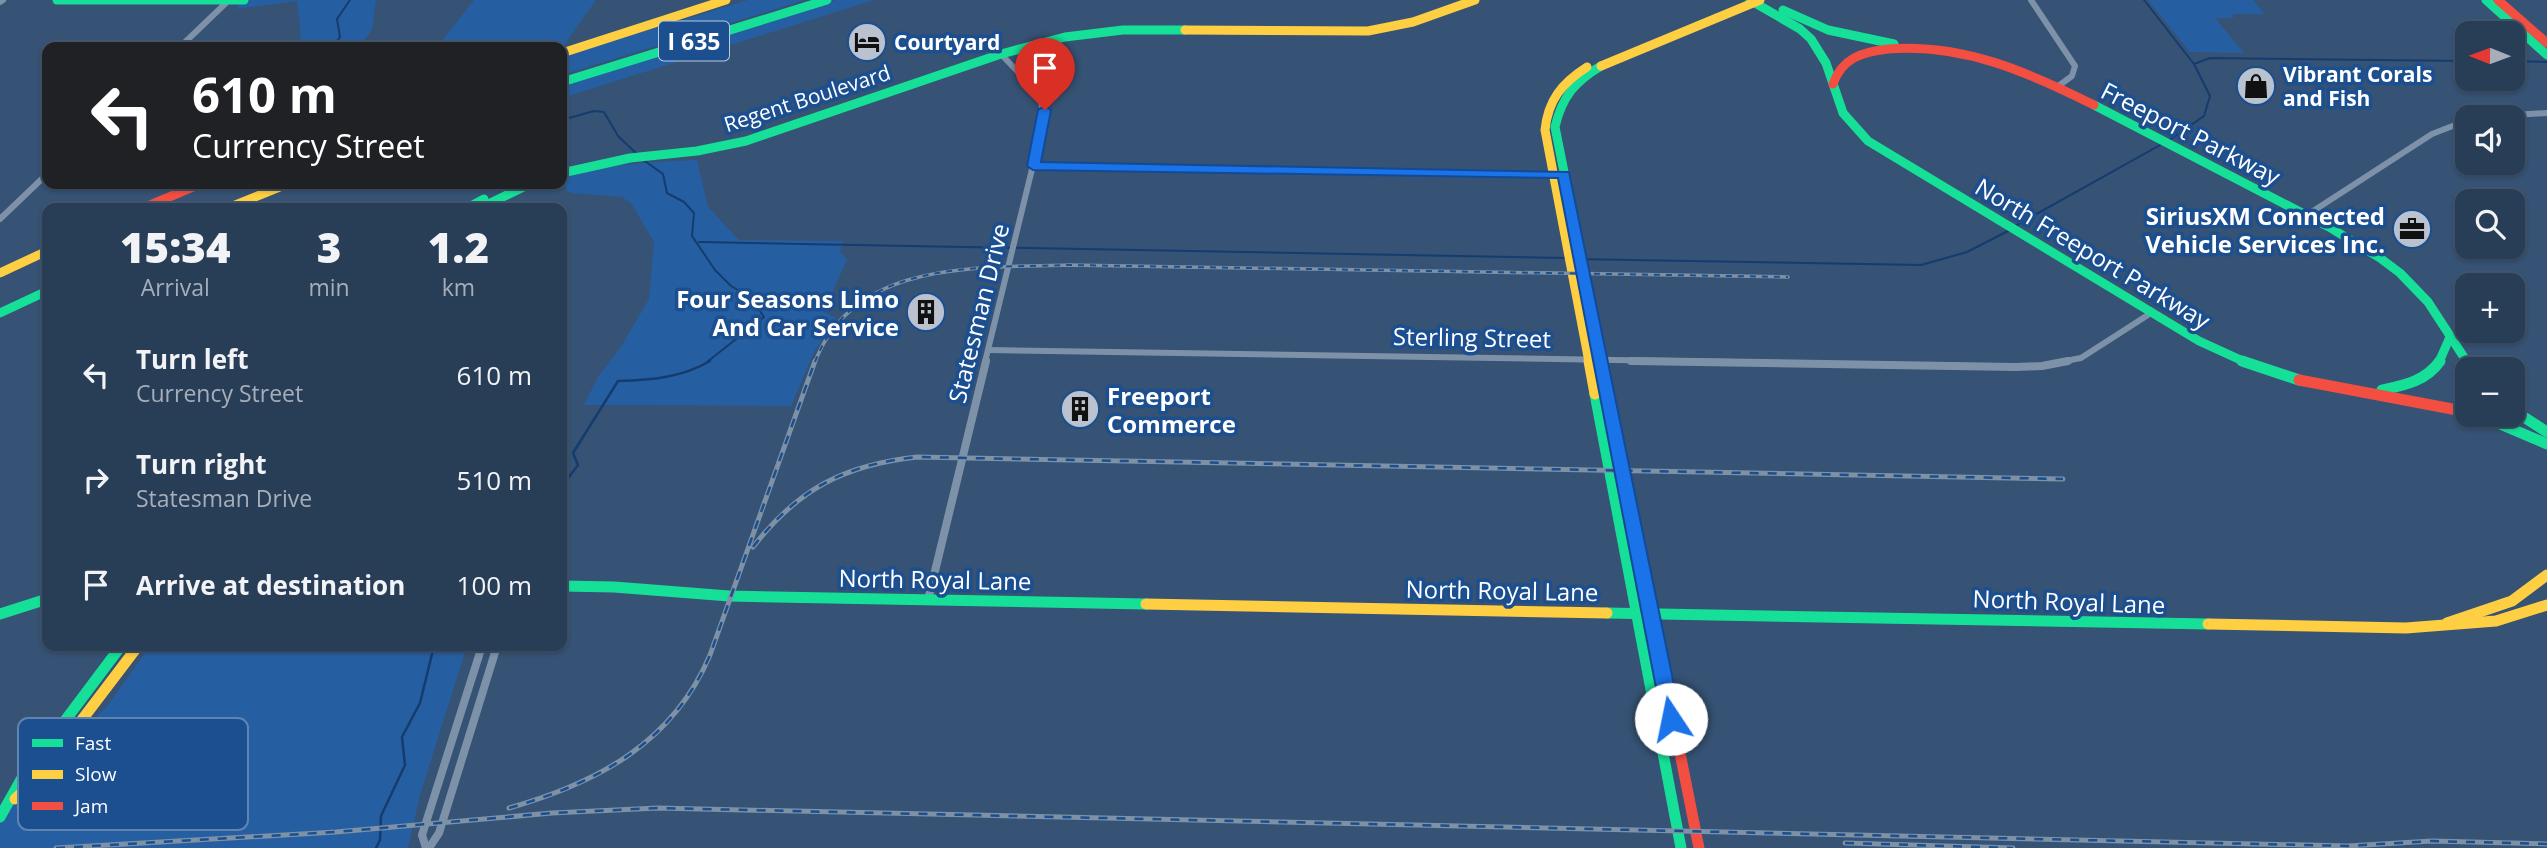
<!DOCTYPE html>
<meta charset="utf-8">
<style>
:root{--surface:#283e57;--page:#344961;--text:#f1f3f6;--muted:#a5aeba;--line:#44576d}
body{margin:0;font-family:"Open Sans",sans-serif;background:var(--page);color:var(--text);height:100vh;display:flex;flex-direction:column;font-size:26px;white-space:nowrap}
*{box-sizing:border-box;margin:0}
p{font-size:23px;color:var(--muted)}
.icon{flex:none;width:38px;height:38px;fill:none;stroke:currentColor;stroke-width:2;stroke-linecap:round;stroke-linejoin:round}
.map{position:relative;flex:1;overflow:hidden}
.panel{position:absolute;left:42px;top:203px;width:525px;height:448px;display:flex;flex-direction:column;background:var(--surface);border-radius:14px;box-shadow:0 2px 5px #0004,0 0 0 2px var(--line)}
.panel>*{flex:none}
.top-card{position:absolute;left:42px;top:42px;width:525px;height:147px;border-radius:14px;box-shadow:0 2px 5px #0004,0 0 0 2px var(--line);background:#202124;color:#fff;overflow:hidden}
.needle{width:46px;rotate:271deg}
.fabs{position:absolute;left:2455px;top:21px;display:grid;gap:14px}
.fabs a{display:grid;place-items:center;width:70px;height:70px;border-radius:14px;background:var(--surface);box-shadow:0 2px 5px #0004,0 0 0 2px var(--line);font-size:35px}
.pin{position:absolute;display:grid;place-items:center;width:60px;height:60px;color:#fff;margin:-72px -30px;border-radius:50% 50% 50% 0;rotate:-45deg;box-shadow:0 0 7px #0007}
.pin .icon{rotate:45deg}
.me{position:absolute;width:77px;margin:-38px;rotate:349deg;stroke-linejoin:round;filter:drop-shadow(0 0 5px #0008)}
.turn{display:flex;align-items:center;gap:24px;height:147px;padding:0 35px;font-size:32px}
.turn .icon{width:91px;height:91px;stroke-width:2.5}
.turn b{display:block;font-size:49px;line-height:60px}
.eta{display:flex;justify-content:space-evenly;align-items:center;height:119px;text-align:center}
.eta b{font-size:42px;font-weight:800;line-height:49px}
ul{padding:0;list-style:none}
li{display:flex;align-items:center;gap:21px;height:105px;padding:0 35px}
li div{flex:1}
li b{display:block;font-size:26px}
li em{font-style:normal}
.map>svg:first-child{display:block}
.green{fill:#265fa1}
.lines{fill:none;stroke-linecap:round;stroke-linejoin:round}
.stream-far1{stroke:#153c6e;stroke-width:2}
.stream{stroke:#153c6e;stroke-width:2.5}
.street-far1{stroke:#7d92a8;stroke-width:6}
.street{stroke:#7d92a8;stroke-width:8}
.fast-far1{stroke:#16e098;stroke-width:9}
.fast{stroke:#16e098;stroke-width:11}
.slow-far1{stroke:#ffcf43;stroke-width:9}
.slow{stroke:#ffcf43;stroke-width:11}
.jam-far1{stroke:#f24e42;stroke-width:9}
.jam{stroke:#f24e42;stroke-width:11}
.rail-far1-casing{stroke:#7e92a7;stroke-width:3.5}
.rail-casing{stroke:#7e92a7;stroke-width:5}
.rail-far1{stroke:#1b4f8f;stroke-width:2;stroke-dasharray:6;stroke-linecap:butt}
.rail{stroke:#1b4f8f;stroke-width:2.5;stroke-dasharray:9;stroke-linecap:butt}
.route{fill:#1a73e8;stroke:#114b97;stroke-width:2}
.labels{text-anchor:middle;dominant-baseline:central;stroke-width:7;stroke-linejoin:round;paint-order:stroke}
.far-poi-label{font-size:21px;font-weight:bold;fill:#fff;stroke:#1b4f8f;text-anchor:start}
.far-street-label{font-size:21px;fill:#fff;stroke:#1b4f8f}
.shield{fill:#1b4f8f;stroke:#bbcadd;stroke-width:2}
.shield-label{font-size:23px;font-weight:bold;fill:#fff}
.street-label{font-size:24px;fill:#fff;stroke:#1b4f8f}
.poi-label{font-size:24px;font-weight:bold;fill:#fff;stroke:#1b4f8f;text-anchor:end}
.key{fill:#1b4f8f;stroke:#5f84b1;stroke-width:2}
.key-label{font-size:19px;fill:#fff}
</style>
<div class="map">
<svg width="2547" height="848" viewBox="0 0 2547 848">
<rect width="100%" height="100%" fill="#365274"/>
<g class="green">
<polygon points="241,0 376,0 372,30 359,47 296,47 301,37 297,1 236,9"/>
<polygon points="474,0 596,0 564,45 557,47 437,47"/>
<polygon points="748,0 805,0 562,75 562,56"/>
<polygon points="836,0 874,0 562,98 562,84"/>
<polygon points="2148,0 2253,0 2265,14 2233,14 2233,18 2215,18 2244,53 2190,52"/>
<path d="M697,160L708,207L739,240L843,241L840,251L847,260L823,312L837,318L814,352L791,406L584,405L598,377L620,348L649,299L654,242L631,203L622,197L572,193L567,191L562,180C590,163 663,162 697,160Z"/>
<polygon points="150,646 467,646 420,795 408,848 0,848 0,818 108,705"/>
</g>
<g class="lines">
<g class="stream-far1">
<polyline points="2144,0 2194,64 2210,96 2204,116 2168,141"/>
<polyline points="333,47 340,37 337,19 350,0"/>
<polyline points="2513,61 2547,62"/>
<polyline points="2194,64 2210,58 2468,61"/>
<polyline points="562,120 594,111 604,112 618,136 637,154"/>
<polyline points="642,159 663,174 667,193 684,202 694,213 692,236 715,270 731,286 750,297 764,317 707,362"/>
<polyline points="2015,226 2162,144"/>
<polyline points="699,242 1566,258"/>
<polyline points="1573,259 1921,265 1967,252 2010,230"/>
</g>
<g class="stream">
<path d="M562,486L578,465L573,453L618,381C651,380 681,378 710,361"/>
<polyline points="376,848 380,840 381,816 405,765 402,737 420,703 434,646"/>
</g>
<g class="street-far1">
<polyline points="2031,0 2075,66 2072,76 2057,87"/>
<polyline points="0,2 3,0"/>
<polyline points="180,47 229,0"/>
<polyline points="2477,117 2547,113"/>
<polyline points="1033,166 1564,175"/>
<polyline points="2307,215 2432,134 2468,120"/>
<polyline points="0,219 47,174"/>
<polyline points="989,350 1737,362"/>
<polyline points="985,362 1044,120 1040,95 997,50"/>
<polyline points="2060,362 2081,358 2151,313"/>
</g>
<g class="street">
<polyline points="1631,361 2016,367 2042,366 2068,361"/>
<polyline points="928,600 986,361"/>
<polyline points="426,848 422,835 482,646"/>
<polyline points="429,848 439,833 497,646"/>
</g>
<g class="fast-far1">
<polyline points="57,0 244,0"/>
<polyline points="1750,0 1800,29 1811,39 1826,63 1843,113 1868,141 2199,341 2245,362"/>
<polyline points="2486,0 2547,55"/>
<polyline points="1783,10 1828,30 1894,44"/>
<path d="M1601,66C1575,81 1562,97 1555,127L1602,362"/>
<polyline points="562,82 827,0"/>
<polyline points="2094,105 2329,227 2380,258 2400,273 2428,302 2467,362"/>
<polyline points="562,173 630,158 697,151 746,141 1001,54 1065,37 1123,30 1185,30"/>
<polyline points="467,208 484,199"/>
<polyline points="480,208 530,184"/>
<polyline points="0,313 47,291"/>
<polyline points="2439,362 2450,337"/>
</g>
<g class="fast">
<polyline points="1602,361 1661,658"/>
<polyline points="2242,361 2299,380"/>
<polyline points="2466,361 2471,369"/>
<path d="M2382,390C2405,385 2426,381 2440,361"/>
<polyline points="1595,394 1681,848"/>
<polyline points="2513,410 2547,432"/>
<polyline points="2479,415 2547,444"/>
<polyline points="562,586 614,587 729,596 1146,604"/>
<polyline points="1607,613 2208,624"/>
<polyline points="0,614 47,599"/>
<polyline points="0,817 22,778 121,646"/>
</g>
<g class="slow-far1">
<polyline points="1185,30 1368,31 1413,22 1475,0"/>
<polyline points="562,53 726,0"/>
<polyline points="1601,66 1760,0"/>
<path d="M1587,67C1562,83 1548,100 1545,130L1589,362"/>
<polyline points="228,208 287,184"/>
<polyline points="0,273 47,251"/>
</g>
<g class="slow">
<polyline points="1589,361 1595,394"/>
<polyline points="1146,604 1607,613"/>
<polyline points="2447,623 2512,601 2547,575"/>
<polyline points="2208,624 2406,628 2496,621 2547,605"/>
<polyline points="15,799 37,779 138,646"/>
</g>
<g class="jam-far1">
<polyline points="2498,0 2547,43"/>
<path d="M1833,84C1842,58 1862,52 1888,49C1963,43 2028,72 2094,105"/>
<polyline points="143,208 200,184"/>
</g>
<g class="jam">
<polyline points="2299,380 2468,412"/>
<polyline points="1661,658 1699,848"/>
</g>
<g class="rail-far1-casing">
<path id="rail-far1" d="M815,362C854,259 979,268 1069,265L1788,277"/>
</g>
<g class="rail-casing">
<g id="rail">
<path d="M753,547C798,489 844,465 917,457L2063,479"/>
<path d="M509,808C597,783 673,743 710,655L815,361"/>
<polyline points="1845,843 2013,848"/>
<polyline points="56,848 336,832 552,813 658,808 2348,846 2432,841 2547,844"/>
</g>
</g>
<use href="#rail-far1" class="rail-far1"/>
<use href="#rail" class="rail"/>
</g>
<polygon class="route" points="1045,106 1051,110 1041,162 1569,172 1681,719 1678,724 1671,727 1664,724 1662,719 1558,178 1033,170 1027,166 1038,110"/>
<defs>
<g id="hotel-disc" transform="scale(2.0125)"><circle r="9.5" fill="#b9c2ce" stroke="#1b4f8f"/><path d="M-6-4.5h1.5V1H6V5H4.5V3h-9V5H-6ZM-4 0a1.8 1.8 0 1 1 3.6 0ZM.5 0V-2.5h3Q6-2.5 6 0Z" fill="#111"/></g>
<g id="shop-disc" transform="scale(2.0125)"><circle r="9.5" fill="#b9c2ce" stroke="#1b4f8f"/><path d="M-5-2.5h2.3a2.7 3.5 0 0 1 5.4 0H5L5.5 6h-11ZM-1.5-2.5h3a1.5 2.3 0 0 0-3 0Z" fill="#111"/></g>
<g id="office-disc" transform="scale(2.0125)"><circle r="9.5" fill="#b9c2ce" stroke="#1b4f8f"/><path d="M-6-3h4V-5.5h4V-3h4V5H-6ZM-1-4.5V-3h2v-1.5ZM-6 0V1H6V0Z" fill="#111"/></g>
<g id="building-disc" transform="scale(2.0125)"><circle r="9.5" fill="#b9c2ce" stroke="#1b4f8f"/><path d="M-4-6H4V6H1V3H-1V6H-4ZM-2.5-4.3h1.7v1.8h-1.7ZM.8-4.3h1.7v1.8H.8ZM-2.5-1h1.7V.8h-1.7ZM.8-1h1.7V.8H.8Z" fill="#111"/></g>
</defs>
<g fill-rule="evenodd">
<use href="#hotel-disc" x="867" y="42"/>
<use href="#shop-disc" x="2256" y="86"/>
<use href="#office-disc" x="2412" y="229"/>
<use href="#building-disc" x="926" y="312"/>
<use href="#building-disc" x="1080" y="409"/>
</g>
<g class="labels">
<g class="far-poi-label">
<text x="894" y="42">Courtyard</text>
<text x="2283" y="74">Vibrant Corals<tspan x="2283" dy="24">and Fish</tspan></text>
</g>
<g class="far-street-label">
<text transform="translate(807 98) rotate(-18)">Regent Boulevard</text>
</g>
<rect class="shield" x="659" y="21.5" width="70" height="39" rx="5"/>
<g class="shield-label">
<text x="694" y="41">I 635</text>
</g>
<g class="street-label">
<text transform="translate(2191 133) rotate(27)">Freeport Parkway</text>
<text transform="translate(2093 253) rotate(31)">North Freeport Parkway</text>
<text transform="translate(978 313) rotate(-76)">Statesman Drive</text>
<text transform="translate(1472 337) rotate(1)">Sterling Street</text>
<text transform="translate(935 579) rotate(1)">North Royal Lane</text>
<text transform="translate(1502 590) rotate(1)">North Royal Lane</text>
<text transform="translate(2069 601) rotate(2)">North Royal Lane</text>
</g>
<g class="poi-label">
<text x="2385" y="215">SiriusXM Connected<tspan x="2385" dy="28">Vehicle Services Inc.</tspan></text>
<text x="899" y="298">Four Seasons Limo<tspan x="899" dy="28">And Car Service</tspan></text>
<text x="1107" y="395" text-anchor="start">Freeport<tspan x="1107" dy="28">Commerce</tspan></text>
</g>
</g>
<rect x="18" y="718" width="230" height="112" rx="10" class="key"/>
<rect x="32" y="739" width="31" height="8" fill="#16e098"/>
<rect x="32" y="770" width="31" height="9" fill="#ffcf43"/>
<rect x="32" y="802" width="31" height="8" fill="#f24e42"/>
<g class="key-label">
<text x="75" y="750">Fast</text>
<text x="75" y="781">Slow</text>
<text x="75" y="813">Jam</text>
</g>
</svg>
<div class="fabs">
<a><svg class="needle" viewBox="-14 -14 28 28"><path d="M0-13l5 13h-10z" fill="#e53935"/><path d="M0 13l5-13h-10z" fill="#a5aeba"/></svg></a>
<a><svg class="icon" aria-label="sound" viewBox="0 0 24 24"><path d="M4 9h4l5-4v14l-5-4H4zM17 9q2 3 0 6"/></svg></a>
<a><svg class="icon" aria-label="search" viewBox="0 0 24 24"><circle cx="10" cy="10" r="6"/><path d="M15 15l6 6"/></svg></a>
<a>+</a>
<a>−</a>
</div>
<div class="pin" style="left:1045px;top:110px;background:#d93025"><svg class="icon" aria-label="arrive" viewBox="0 0 24 24"><path d="M6 21V4h12l-3 4 3 4H6"/></svg></div>
<svg class="me" style="left:1671px;top:719px" viewBox="-20 -20 40 40"><circle r="19" fill="#fff"/><path d="M0-13L10 11 0 6-10 11z" fill="#1a73e8"/></svg>
<div class="top-card">
<div class="turn"><svg class="icon" aria-label="left" viewBox="0 0 24 24"><path d="M17 20v-9H6M10 6l-5 5 5 5"/></svg><div><b>610 m</b>Currency Street</div></div>
</div>
<section class="panel">
<div class="eta">
<div><b>15:34</b><p>Arrival</p></div>
<div><b>3</b><p>min</p></div>
<div><b>1.2</b><p>km</p></div>
</div>
<ul>
<li><svg class="icon" aria-label="left" viewBox="0 0 24 24"><path d="M17 20v-9H6M10 6l-5 5 5 5"/></svg><div><b>Turn left</b><p>Currency Street</p></div><em>610 m</em></li>
<li><svg class="icon" aria-label="right" viewBox="0 0 24 24"><path d="M7 20v-9h11M14 6l5 5-5 5"/></svg><div><b>Turn right</b><p>Statesman Drive</p></div><em>510 m</em></li>
<li><svg class="icon" aria-label="arrive" viewBox="0 0 24 24"><path d="M6 21V4h12l-3 4 3 4H6"/></svg><div><b>Arrive at destination</b></div><em>100 m</em></li>
</ul>
</section>
</div>
